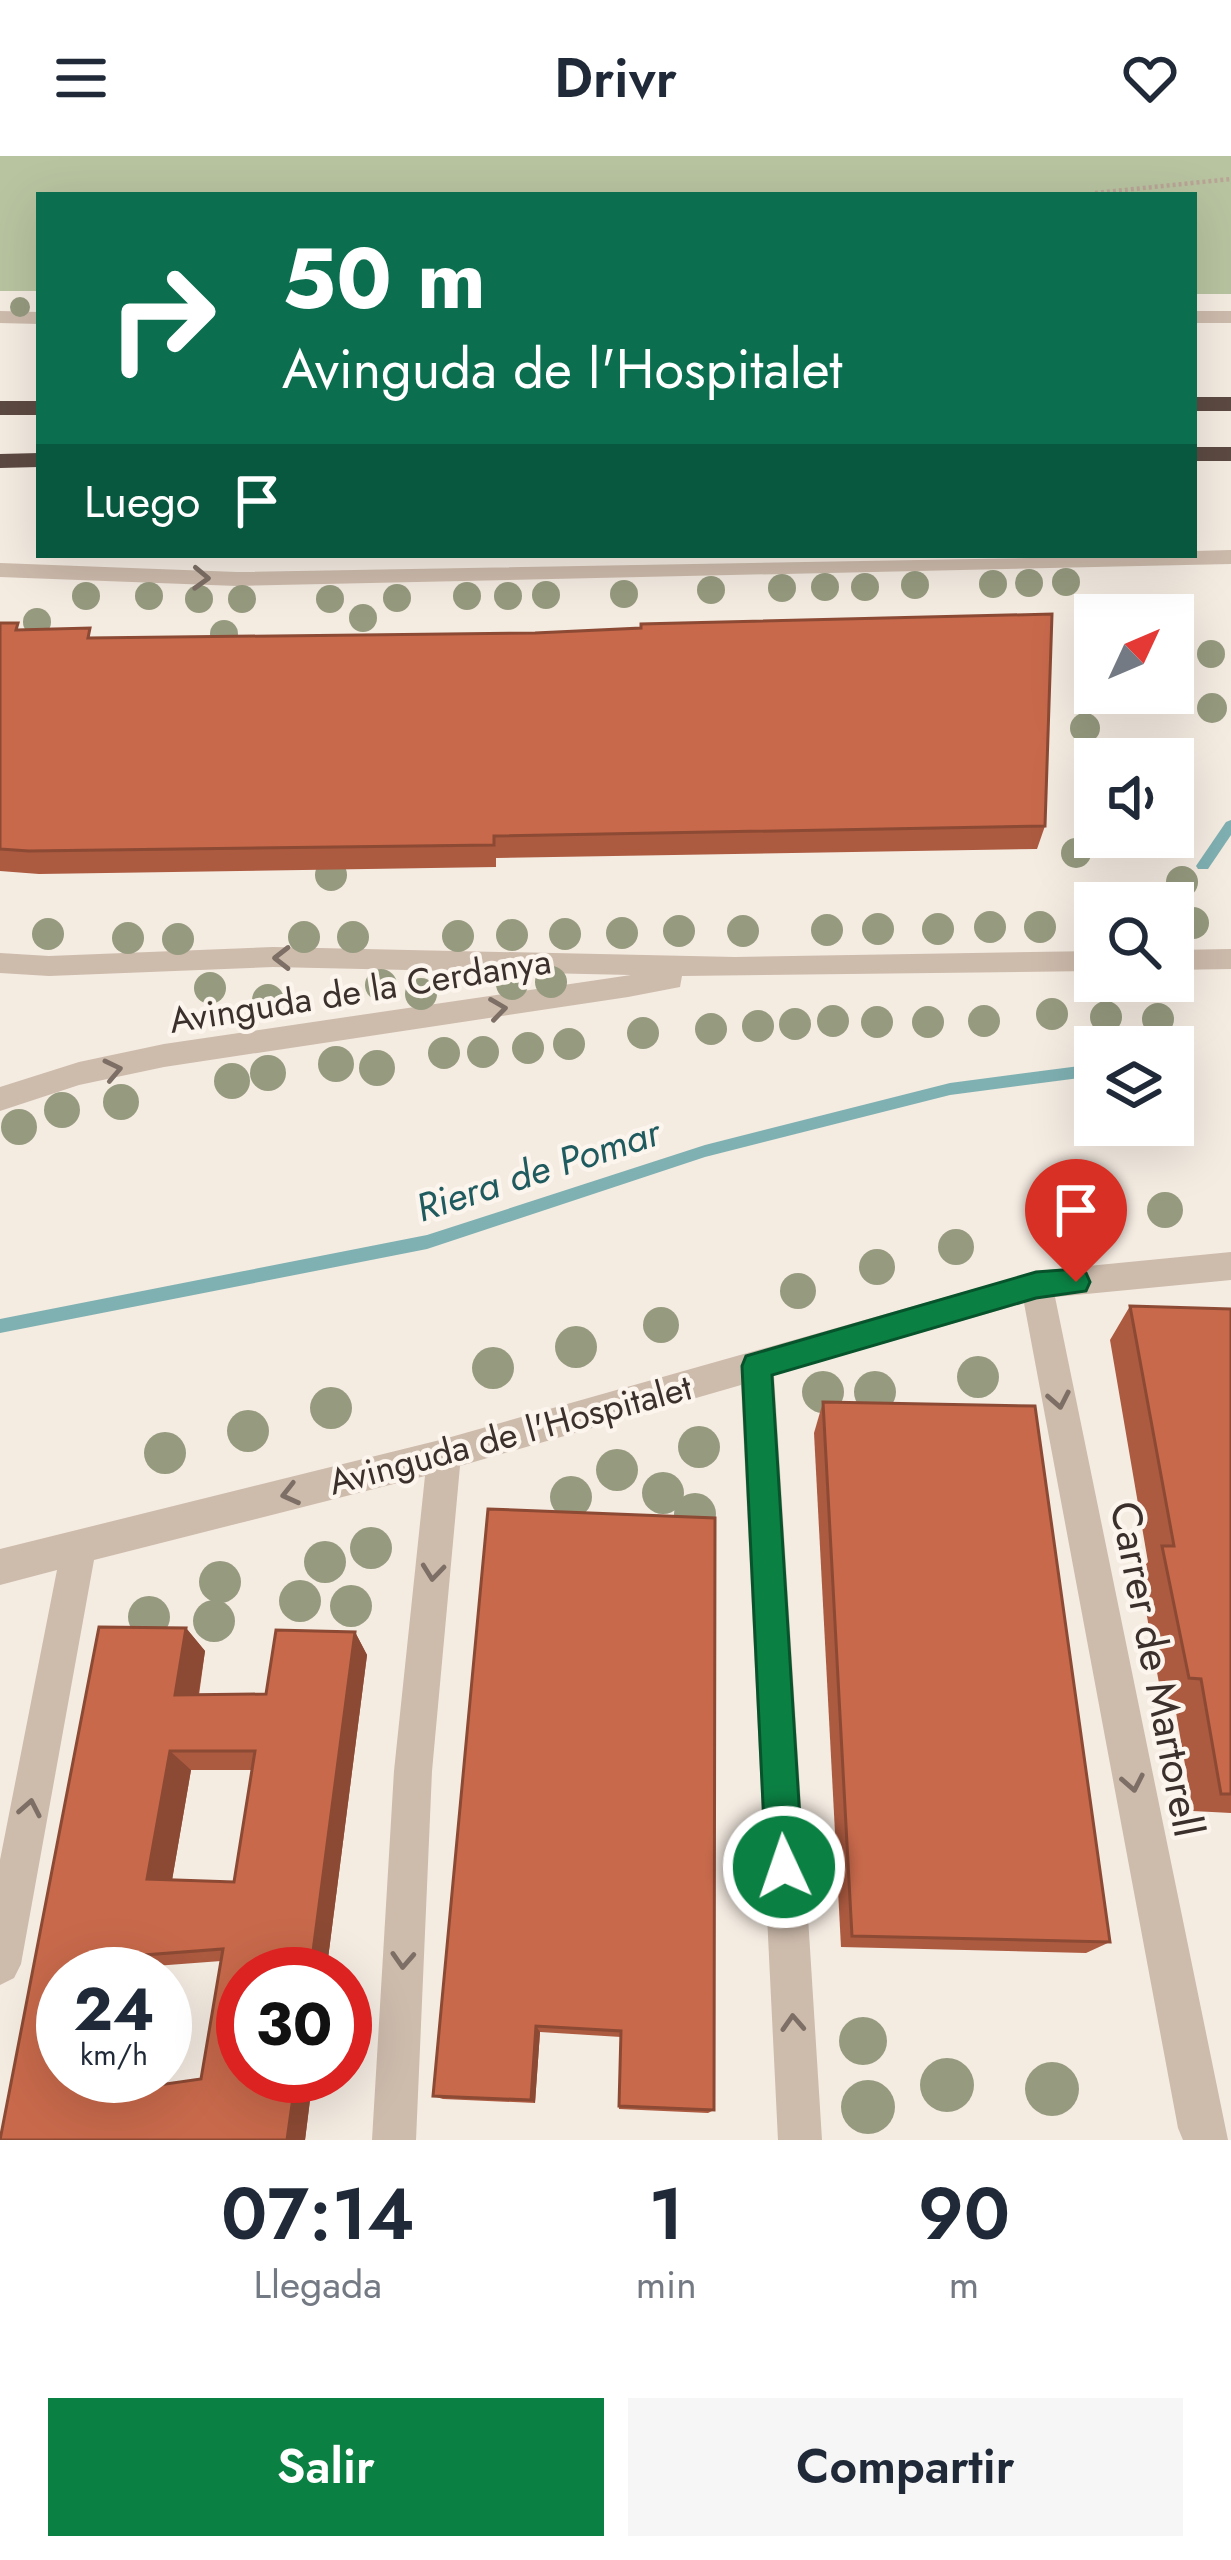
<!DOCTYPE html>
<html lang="es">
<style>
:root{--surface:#fff;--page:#f6f6f7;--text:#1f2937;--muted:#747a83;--accent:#0b8043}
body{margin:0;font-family:Jost,sans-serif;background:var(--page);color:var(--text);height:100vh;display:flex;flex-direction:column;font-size:45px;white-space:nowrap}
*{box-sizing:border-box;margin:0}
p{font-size:39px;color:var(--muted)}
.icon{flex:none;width:66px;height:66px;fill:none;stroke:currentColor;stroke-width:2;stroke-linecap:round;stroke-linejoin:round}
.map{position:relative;height:1984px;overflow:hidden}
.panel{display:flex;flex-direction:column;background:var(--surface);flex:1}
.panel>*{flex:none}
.guide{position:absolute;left:36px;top:36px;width:1161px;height:366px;border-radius:0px;box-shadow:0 12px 48px #0002;background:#0b6e4f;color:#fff;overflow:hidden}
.needle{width:78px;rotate:46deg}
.fabs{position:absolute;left:1074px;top:438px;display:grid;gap:24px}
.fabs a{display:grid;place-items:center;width:120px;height:120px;border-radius:0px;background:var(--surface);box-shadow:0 12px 48px #0002;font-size:60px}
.speed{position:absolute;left:36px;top:1791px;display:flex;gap:24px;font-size:60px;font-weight:700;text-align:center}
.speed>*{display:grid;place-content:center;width:156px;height:156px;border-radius:50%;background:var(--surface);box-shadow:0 12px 48px #0002;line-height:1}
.speed small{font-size:30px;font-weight:400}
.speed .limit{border:18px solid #d22;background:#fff;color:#111}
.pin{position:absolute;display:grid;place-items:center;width:102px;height:102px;color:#fff;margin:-123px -51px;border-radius:50% 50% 50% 0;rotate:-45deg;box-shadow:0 0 12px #0007}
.pin .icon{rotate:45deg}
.me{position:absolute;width:132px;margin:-66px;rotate:357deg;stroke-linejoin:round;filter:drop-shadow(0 0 9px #0008)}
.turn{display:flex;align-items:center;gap:42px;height:252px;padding:0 48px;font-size:54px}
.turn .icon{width:156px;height:156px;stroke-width:2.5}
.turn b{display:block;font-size:84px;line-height:102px}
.then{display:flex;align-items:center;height:114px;padding:0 48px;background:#0003;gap:24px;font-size:45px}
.eta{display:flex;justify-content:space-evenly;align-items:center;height:204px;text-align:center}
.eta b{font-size:72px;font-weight:600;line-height:84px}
.button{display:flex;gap:24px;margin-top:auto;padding:24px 48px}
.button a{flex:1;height:138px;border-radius:0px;background:var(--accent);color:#fff;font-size:48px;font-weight:600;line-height:138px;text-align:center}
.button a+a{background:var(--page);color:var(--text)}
header{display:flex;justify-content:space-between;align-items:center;height:156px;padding:0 48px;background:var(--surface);font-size:54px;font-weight:600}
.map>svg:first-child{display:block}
.green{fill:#b8c4a0}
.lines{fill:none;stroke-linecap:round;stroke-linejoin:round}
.stream{fill:#7fb0b2;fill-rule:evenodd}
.path{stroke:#b9a596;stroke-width:4.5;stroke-dasharray:3 3;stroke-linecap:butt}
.street{fill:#cdbbac;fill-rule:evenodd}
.highway{fill:#5c4a42;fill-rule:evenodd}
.tree{fill:#969b7f}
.wall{fill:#ac5a40;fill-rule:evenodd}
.shaded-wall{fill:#8c4a34}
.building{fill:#c8694b;stroke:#8c4a34;stroke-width:3;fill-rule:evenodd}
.oneway{stroke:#7d6f65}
.route{fill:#0b8043;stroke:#07532c;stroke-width:3}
.labels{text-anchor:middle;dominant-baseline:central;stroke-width:9;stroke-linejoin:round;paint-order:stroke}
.street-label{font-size:36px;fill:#3b302b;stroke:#fbf5ee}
.water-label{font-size:39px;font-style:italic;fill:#1f5a5e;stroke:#fbf5ee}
.near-street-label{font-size:42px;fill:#3b302b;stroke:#fbf5ee}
</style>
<header><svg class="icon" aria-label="menu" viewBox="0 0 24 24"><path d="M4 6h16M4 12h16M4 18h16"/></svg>Drivr<svg class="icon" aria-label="heart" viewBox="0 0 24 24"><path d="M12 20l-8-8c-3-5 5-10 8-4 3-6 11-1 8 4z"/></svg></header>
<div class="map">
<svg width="1231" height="1984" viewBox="0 0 1231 1984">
<rect width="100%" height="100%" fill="#f4ebe1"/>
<polygon class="green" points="0,0 1231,0 1231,138 1194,138 1194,39 39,39 39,135 0,135"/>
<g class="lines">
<g class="stream">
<polygon points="1231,664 1231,679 1208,713 1198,713 1196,710 1198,707 1226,666"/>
<polygon points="1133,883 1138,885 1139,891 1123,891 1125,887"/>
<polygon points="1095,908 1095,920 950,939 705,1001 427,1093 0,1177 0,1163 427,1079 705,989 950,927"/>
</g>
<polyline class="path" points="1095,37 1231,23"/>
<g class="street">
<polygon points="0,155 39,156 39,168 0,167"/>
<rect x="1194" y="155" width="37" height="12"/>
<polygon points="1231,394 1231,408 237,430 0,421 0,407 237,416 1194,399 1194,395"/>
<polygon points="273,791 735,801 1095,795 1095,815 682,820 680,831 628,841 164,911 79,929 0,955 0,931 79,906 164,888 631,819 273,811 49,820 0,817 0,797 49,800"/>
<polygon points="1231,793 1231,813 1173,814 1173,794"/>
<polygon points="1231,1096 1231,1124 1055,1141 1228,1984 1183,1984 1178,1972 1024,1147 774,1219 822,1984 778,1984 741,1229 460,1310 432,1615 416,1984 372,1984 394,1615 425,1320 94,1404 21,1808 14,1822 0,1829 0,1704 57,1414 0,1429 0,1393 444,1283 1037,1115"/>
</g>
<g class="highway">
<rect x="1194" y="241" width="37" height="14"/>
<rect x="0" y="245" width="39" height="14"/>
<rect x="1194" y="291" width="37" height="14"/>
<polygon points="39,297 39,311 0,312 0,298"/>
</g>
</g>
<g class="tree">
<circle cx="20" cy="151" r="10"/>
<circle cx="1066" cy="426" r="14"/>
<circle cx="1029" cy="427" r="14"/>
<circle cx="993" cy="428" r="14"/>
<circle cx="915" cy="429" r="14"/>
<circle cx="825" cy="431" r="14"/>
<circle cx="865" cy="431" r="14"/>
<circle cx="782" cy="432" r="14"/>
<circle cx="711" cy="434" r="14"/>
<circle cx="624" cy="438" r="14"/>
<circle cx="546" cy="439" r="14"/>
<circle cx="86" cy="440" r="14"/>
<circle cx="149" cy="440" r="14"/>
<circle cx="467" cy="440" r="14"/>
<circle cx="508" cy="440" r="14"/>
<circle cx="397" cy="442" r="14"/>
<circle cx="199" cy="443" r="14"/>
<circle cx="242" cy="443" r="14"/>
<circle cx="330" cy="443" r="14"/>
<circle cx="363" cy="462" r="14"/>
<circle cx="37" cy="466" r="14"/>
<circle cx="224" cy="478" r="14"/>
<circle cx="1211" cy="498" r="14"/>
<circle cx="1212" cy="552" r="15"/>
<circle cx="1085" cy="572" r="15"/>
<circle cx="1076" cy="697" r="15"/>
<circle cx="331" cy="719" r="16"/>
<circle cx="1182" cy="726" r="16"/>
<circle cx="1193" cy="767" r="16"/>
<circle cx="990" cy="771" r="16"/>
<circle cx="1040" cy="771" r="16"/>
<circle cx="878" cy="773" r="16"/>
<circle cx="938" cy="773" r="16"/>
<circle cx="827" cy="774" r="16"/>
<circle cx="679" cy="775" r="16"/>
<circle cx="743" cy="775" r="16"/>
<circle cx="622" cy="777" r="16"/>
<circle cx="48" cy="778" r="16"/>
<circle cx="565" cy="778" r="16"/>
<circle cx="512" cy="779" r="16"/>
<circle cx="458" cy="780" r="16"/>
<circle cx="304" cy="781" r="16"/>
<circle cx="353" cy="781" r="16"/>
<circle cx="128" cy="782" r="16"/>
<circle cx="178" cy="783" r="16"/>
<circle cx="551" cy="826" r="16"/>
<circle cx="512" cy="828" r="16"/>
<circle cx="381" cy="829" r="16"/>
<circle cx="210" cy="832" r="16"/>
<circle cx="421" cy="838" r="16"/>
<circle cx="268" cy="844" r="16"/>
<circle cx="1052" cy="858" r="16"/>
<circle cx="1106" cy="861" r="16"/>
<circle cx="1158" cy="863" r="16"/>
<circle cx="833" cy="865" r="16"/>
<circle cx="984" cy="865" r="16"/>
<circle cx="877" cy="866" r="16"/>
<circle cx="928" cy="866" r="16"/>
<circle cx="795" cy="868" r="16"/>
<circle cx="758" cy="870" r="16"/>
<circle cx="711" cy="873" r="16"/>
<circle cx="643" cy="877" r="16"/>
<circle cx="569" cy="888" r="16"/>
<circle cx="528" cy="892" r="16"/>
<circle cx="483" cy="896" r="16"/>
<circle cx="444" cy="897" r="16"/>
<circle cx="336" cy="908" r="18"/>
<circle cx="377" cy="912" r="18"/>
<circle cx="268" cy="917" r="18"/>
<circle cx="232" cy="925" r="18"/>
<circle cx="121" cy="946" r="18"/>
<circle cx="62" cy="954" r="18"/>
<circle cx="19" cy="971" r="18"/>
<circle cx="1165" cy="1054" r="18"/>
<circle cx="1077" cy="1067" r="18"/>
<circle cx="956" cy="1091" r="18"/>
<circle cx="877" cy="1111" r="18"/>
<circle cx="798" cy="1135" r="18"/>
<circle cx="661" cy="1169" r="18"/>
<circle cx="576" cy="1191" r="21"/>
<circle cx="493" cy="1212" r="21"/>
<circle cx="978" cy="1221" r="21"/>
<circle cx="823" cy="1236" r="21"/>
<circle cx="875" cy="1236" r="21"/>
<circle cx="331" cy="1252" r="21"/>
<circle cx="248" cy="1275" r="21"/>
<circle cx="699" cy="1291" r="21"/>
<circle cx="165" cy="1297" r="21"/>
<circle cx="617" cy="1314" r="21"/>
<circle cx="663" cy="1337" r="21"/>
<circle cx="571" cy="1341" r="21"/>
<circle cx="695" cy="1358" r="21"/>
<circle cx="371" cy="1392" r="21"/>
<circle cx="325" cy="1406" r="21"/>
<circle cx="220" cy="1426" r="21"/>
<circle cx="300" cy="1445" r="21"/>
<circle cx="351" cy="1450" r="21"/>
<circle cx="149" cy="1461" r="21"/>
<circle cx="214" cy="1465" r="21"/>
<circle cx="863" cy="1885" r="24"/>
<circle cx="947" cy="1929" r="27"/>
<circle cx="1052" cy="1933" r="27"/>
<circle cx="868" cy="1951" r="27"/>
</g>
<g class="wall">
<polygon points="0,467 21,474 94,482 1045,670 1037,693 496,702 496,711 39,718 0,715"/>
<polygon points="1130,1150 1231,1153 1231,1657 1193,1655 1174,1545 1162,1544 1139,1416 1148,1406 1110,1184"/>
<polygon points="823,1246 1110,1786 1086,1797 841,1791 814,1277"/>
<polygon points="488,1353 714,1954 708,1957 619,1953 621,1881 540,1876 535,1947 443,1943 433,1940"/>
<path d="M99,1471L186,1472L205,1495L199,1539L266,1538L276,1474L355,1476L367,1499L326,1818H243V1920H313L305,1984H0ZM191,1614H252L234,1726L172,1724ZM221,1805L201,1923L137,1932L139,1920H63V1818H154L155,1810Z"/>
</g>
<g class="shaded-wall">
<polygon points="186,1472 205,1495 195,1560 175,1539"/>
<polygon points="355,1476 367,1499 326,1818 310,1818"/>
<polygon points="170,1595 191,1614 170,1736 147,1723"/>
<polygon points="131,1800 155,1810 154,1818 128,1818"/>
<polygon points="536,1870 540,1876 535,1947 531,1944"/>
<polygon points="112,1920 139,1920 136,1939 110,1936"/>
<polygon points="296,1920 313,1920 305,1984 287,1984"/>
</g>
<g class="building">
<polygon points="1052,458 1045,670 494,680 494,689 29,695 0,693 0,467 18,467 16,474 90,472 88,482 535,477 641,472 641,468"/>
<polygon points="1130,1150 1231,1153 1231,1638 1221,1638 1201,1523 1189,1522 1162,1390 1174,1390"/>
<polygon points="823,1246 1035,1250 1110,1786 852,1780"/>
<polygon points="488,1353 715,1362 714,1954 619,1950 621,1875 536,1870 531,1944 433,1940"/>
<path d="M99,1471L186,1472L175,1539L266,1538L276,1474L355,1476L310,1818H243V1920H296L287,1984H0ZM170,1595H255L234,1726L147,1723ZM223,1793L201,1923L110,1936L112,1920H63V1818H128L131,1800Z"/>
</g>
<defs><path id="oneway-chevron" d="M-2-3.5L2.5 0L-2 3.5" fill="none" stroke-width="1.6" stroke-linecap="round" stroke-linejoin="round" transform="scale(3)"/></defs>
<g class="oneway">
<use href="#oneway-chevron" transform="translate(201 422) rotate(2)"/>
<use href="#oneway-chevron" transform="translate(282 802) rotate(-180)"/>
<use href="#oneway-chevron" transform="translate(498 853) rotate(-8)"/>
<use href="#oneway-chevron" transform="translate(113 914) rotate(-12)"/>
<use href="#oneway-chevron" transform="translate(1059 1244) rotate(79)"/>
<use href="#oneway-chevron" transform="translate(290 1338) rotate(166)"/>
<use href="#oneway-chevron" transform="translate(433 1416) rotate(96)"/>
<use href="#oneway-chevron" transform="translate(1133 1627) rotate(79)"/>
<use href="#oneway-chevron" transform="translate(30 1652) rotate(-79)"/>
<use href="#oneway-chevron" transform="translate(403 1804) rotate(93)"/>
<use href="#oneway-chevron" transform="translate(793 1867) rotate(-93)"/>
</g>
<polygon class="route" points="1076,1113 1086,1117 1090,1126 1086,1135 1036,1142 772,1219 803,1711 797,1723 784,1729 772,1723 766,1711 742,1210 746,1200 1036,1116"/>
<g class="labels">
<g class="street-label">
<text transform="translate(360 834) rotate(-9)">Avinguda de la Cerdanya</text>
<text transform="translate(510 1278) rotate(-15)">Avinguda de l'Hospitalet</text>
</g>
<g class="water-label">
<text transform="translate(538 1014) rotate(-18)">Riera de Pomar</text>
</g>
<g class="near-street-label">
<text transform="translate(1157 1513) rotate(79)">Carrer de Martorell</text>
</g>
</g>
</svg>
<div class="fabs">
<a><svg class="needle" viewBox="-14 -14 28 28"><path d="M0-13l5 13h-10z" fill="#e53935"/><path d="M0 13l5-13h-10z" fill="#747a83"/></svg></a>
<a><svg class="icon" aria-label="sound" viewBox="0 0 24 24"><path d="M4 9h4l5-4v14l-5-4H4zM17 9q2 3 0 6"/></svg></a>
<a><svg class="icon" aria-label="search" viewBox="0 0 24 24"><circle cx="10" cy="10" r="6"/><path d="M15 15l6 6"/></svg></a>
<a><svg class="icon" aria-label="layers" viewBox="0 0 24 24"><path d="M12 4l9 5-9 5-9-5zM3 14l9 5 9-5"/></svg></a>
</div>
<div class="speed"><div>24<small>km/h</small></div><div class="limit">30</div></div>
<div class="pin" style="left:1076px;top:1126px;background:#d93025"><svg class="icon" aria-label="arrive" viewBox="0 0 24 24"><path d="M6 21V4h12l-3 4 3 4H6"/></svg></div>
<svg class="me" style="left:784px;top:1711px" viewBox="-20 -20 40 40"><circle r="17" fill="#0b8043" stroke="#fff" stroke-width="3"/><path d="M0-11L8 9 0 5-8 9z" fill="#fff"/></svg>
<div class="guide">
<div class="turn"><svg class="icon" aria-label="right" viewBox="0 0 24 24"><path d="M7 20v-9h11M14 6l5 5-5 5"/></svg><div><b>50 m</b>Avinguda de l'Hospitalet</div></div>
<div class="then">Luego<svg class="icon" aria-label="arrive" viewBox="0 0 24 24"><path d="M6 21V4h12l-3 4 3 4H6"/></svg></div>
</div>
</div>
<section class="panel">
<div class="eta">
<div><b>07:14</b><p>Llegada</p></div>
<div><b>1</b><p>min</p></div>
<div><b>90</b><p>m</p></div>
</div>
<div class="button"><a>Salir</a><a>Compartir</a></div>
</section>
